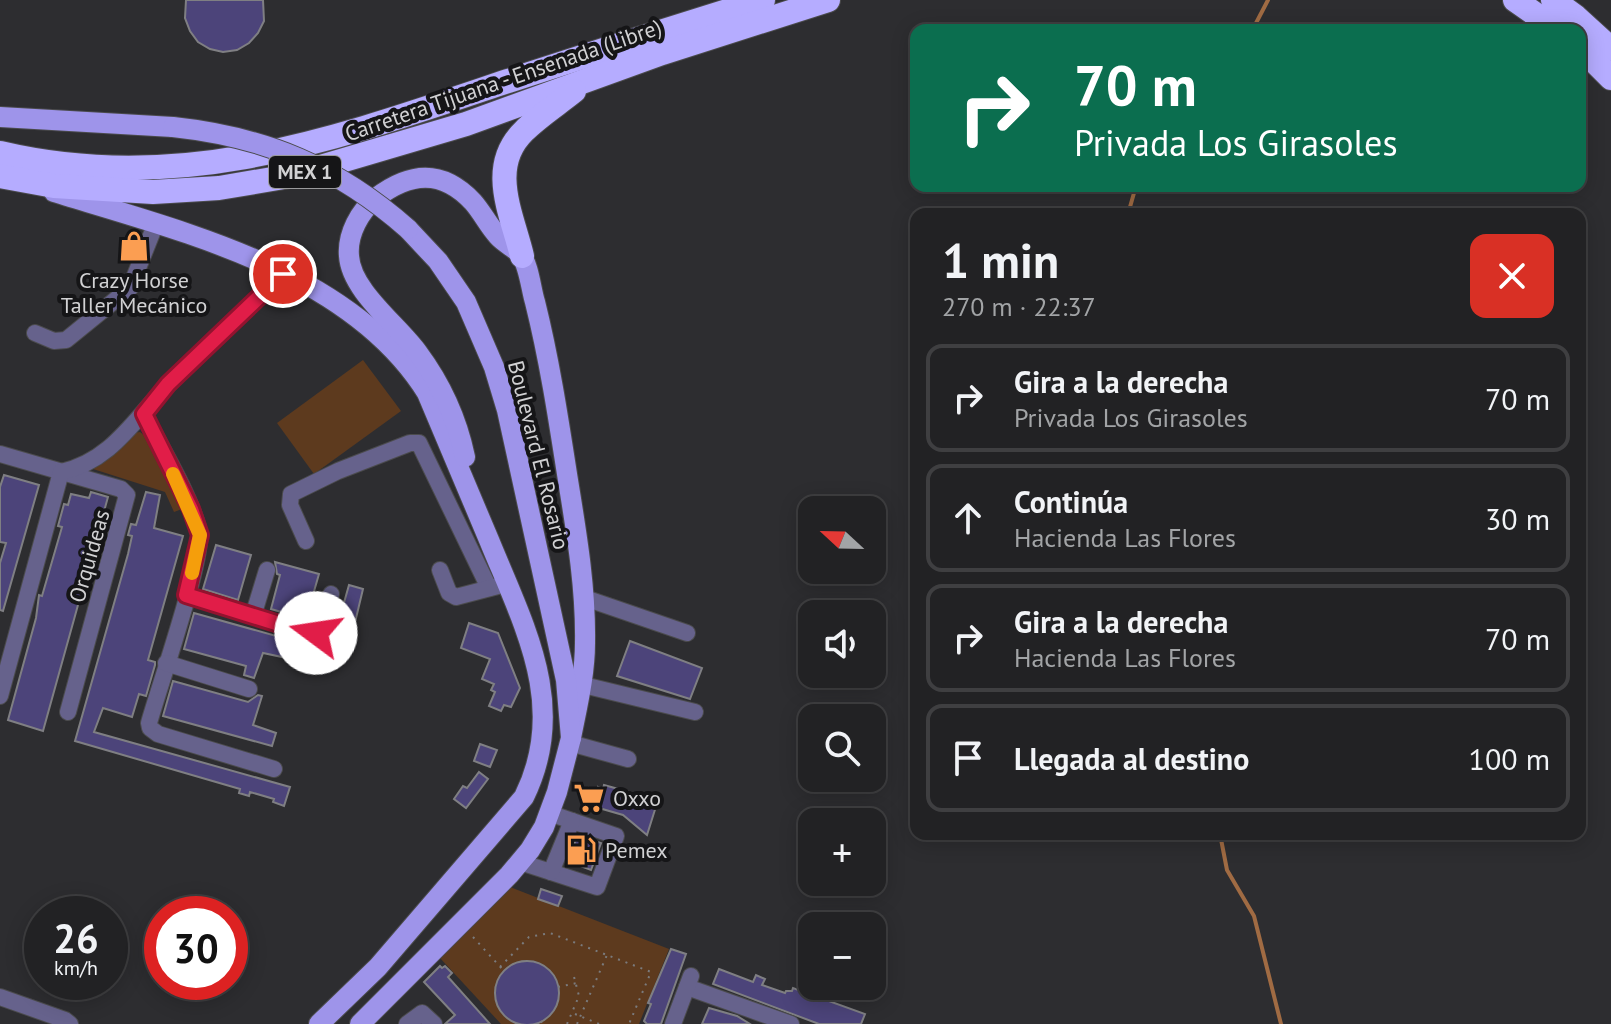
<!DOCTYPE html>
<html lang="es">
<meta charset="utf-8">
<style>
:root{--surface:#222224;--page:#2e2f31;--text:#f1f3f6;--muted:#a2a4a6;--line:#3f3f41}
body{margin:0;font-family:"PT Sans",sans-serif;background:var(--page);color:var(--text);height:100vh;display:flex;flex-direction:column;font-size:30px;white-space:nowrap}
*{box-sizing:border-box;margin:0}
p{font-size:26px;color:var(--muted)}
.icon{flex:none;width:44px;height:44px;fill:none;stroke:currentColor;stroke-width:2;stroke-linecap:round;stroke-linejoin:round}
.map{position:relative;flex:1;overflow:hidden}
.sheet{position:absolute;left:910px;top:208px;width:676px;height:632px;display:flex;flex-direction:column;background:var(--surface);border-radius:16px;box-shadow:0 4px 20px #0003,0 0 0 2px var(--line)}
.sheet>*{flex:none}
.banner{position:absolute;left:910px;top:24px;width:676px;height:168px;border-radius:16px;box-shadow:0 4px 20px #0003,0 0 0 2px var(--line);background:#0b6e4f;color:#fff;overflow:hidden}
.needle{width:52px;rotate:292deg}
.fabs{position:absolute;left:798px;top:496px;display:grid;gap:16px}
.fabs a{display:grid;place-items:center;width:88px;height:88px;border-radius:16px;background:var(--surface);box-shadow:0 4px 20px #0003,0 0 0 2px var(--line);font-size:40px}
.speed{position:absolute;left:24px;top:896px;display:flex;gap:16px;font-size:40px;font-weight:700;text-align:center}
.speed>*{display:grid;place-content:center;width:104px;height:104px;border-radius:50%;background:var(--surface);box-shadow:0 4px 20px #0003,0 0 0 2px var(--line);line-height:1}
.speed small{font-size:20px;font-weight:400}
.speed .limit{border:12px solid #d22;background:#fff;color:#111}
.pin{position:absolute;display:grid;place-items:center;width:68px;height:68px;color:#fff;margin:-34px;border:4px solid #fff;border-radius:50%;box-shadow:0 2px 8px #0007}
.me{position:absolute;width:88px;margin:-44px;rotate:284deg;stroke-linejoin:round;filter:drop-shadow(0 0 6px #0008)}
.turn{display:flex;align-items:center;gap:28px;height:168px;padding:0 32px;font-size:36px}
.turn .icon{width:104px;height:104px;stroke-width:2.5}
.turn b{display:block;font-size:56px;line-height:68px}
.round{display:grid;place-items:center;flex:none;width:84px;height:84px;border-radius:16px;background:var(--page)}
.summary{display:flex;align-items:center;justify-content:space-between;height:136px;padding:0 32px}
h1{font-size:48px;font-weight:800;line-height:60px}
ul{padding:0;list-style:none}
li{display:flex;align-items:center;gap:24px;height:108px;margin:0 16px 12px;padding:0 16px;border:4px solid var(--line);border-radius:16px}
li div{flex:1}
li b{display:block;font-size:30px}
li em{font-style:normal}
.map>svg:first-child{display:block}
.green{fill:#5d3a1e}
.lines{fill:none;stroke-linecap:round;stroke-linejoin:round}
.stream{stroke:#a06b43;stroke-width:4}
.building{fill:#4c447a;stroke:#7f7f83;stroke-width:2}
.minor-casing{stroke:#4b4b4d;stroke-width:18}
.major-casing{stroke:#4b4b4d;stroke-width:22}
.highway-casing{stroke:#4b4b4d;stroke-width:26}
.path{stroke:#7b7b7d;stroke-width:2;stroke-dasharray:2 6;stroke-linecap:butt}
.minor{stroke:#66628c;stroke-width:16}
.major{stroke:#9e94ea;stroke-width:20}
.highway{stroke:#b5acff;stroke-width:24}
.major-bridge-casing{stroke:#4b4b4d;stroke-width:22;stroke-linecap:butt}
.major-bridge{stroke:#9e94ea;stroke-width:20}
.route-casing{stroke:#92132f;stroke-width:20}
.route{stroke:#e11d48;stroke-width:14}
.slow{stroke:#f59e0b;stroke-width:14}
.labels{text-anchor:middle;dominant-baseline:central;stroke-width:8;stroke-linejoin:round;paint-order:stroke}
.shield{fill:#151517;stroke:#99999b;stroke-width:2}
.shield-label{font-size:20px;font-weight:bold;fill:#d1d1d3}
.street-label{font-size:22px;fill:#d1d1d3;stroke:#151517}
.poi-label{font-size:22px;fill:#d1d1d3;stroke:#151517;text-anchor:start}
</style>
<div class="map">
<svg width="1611" height="1024" viewBox="0 0 1611 1024">
<rect width="100%" height="100%" fill="#2d2d30"/>
<g class="green">
<polygon points="363,360 401,411 314,474 277,423"/>
<polygon points="140,432 156,445 182,509 174,512 165,492 90,468 133,433"/>
<polygon points="510,887 669,949 639,1024 501,1024 440,958"/>
</g>
<g class="lines">
<g class="stream">
<polyline points="1247,30 1254,27 1268,0"/>
<polyline points="1128,214 1136,186"/>
<polyline points="1220,834 1227,870 1254,916 1281,1024"/>
</g>
</g>
<g class="building">
<polygon points="186,0 263,0 264,21 258,33 249,43 237,50 223,52 210,49 198,42 190,31 185,18"/>
<polygon points="4,475 39,485 3,611 0,610 0,563 6,543 0,542 0,487"/>
<polygon points="91,492 108,497 43,731 8,720 36,618 39,595 42,596 62,527 58,526 64,504 68,505 71,494 89,498"/>
<polygon points="146,492 160,495 154,528 183,536 148,660 155,662 155,665 146,696 139,694 132,717 103,708 94,732 290,787 284,806 273,802 274,799 250,792 249,796 239,793 240,789 75,741 128,554 132,536 128,535 131,524 136,525"/>
<polygon points="216,545 251,555 238,600 203,589"/>
<polygon points="275,562 319,574 306,619 271,609 280,575 277,574"/>
<polygon points="349,585 363,589 352,635 336,631"/>
<polygon points="194,613 301,643 296,660 263,653 254,678 244,675 246,666 184,649"/>
<polygon points="469,623 498,633 520,688 511,707 504,705 501,711 489,706 495,692 491,690 494,684 482,679 490,659 461,648"/>
<polygon points="630,641 702,668 690,699 617,676"/>
<polygon points="173,681 248,702 258,695 262,696 253,725 276,733 272,746 163,716"/>
<polygon points="480,744 497,750 490,767 474,761"/>
<polygon points="479,772 488,779 466,808 454,799 463,786 467,788"/>
<polygon points="604,785 658,800 647,835 623,815 585,804 589,788 598,790 598,787 603,789"/>
<polygon points="578,835 601,843 591,870 567,861"/>
<polygon points="541,889 562,896 558,906 538,899"/>
<polygon points="671,949 686,954 661,1024 647,1024 644,1021 651,1004 648,1003"/>
<circle cx="527" cy="993" r="32"/>
<polygon points="440,966 442,968 445,966 452,973 448,977 490,1024 445,1024 455,1015 424,982"/>
<polygon points="719,969 753,982 756,975 765,979 762,985 785,993 786,991 792,991 793,988 865,1014 861,1024 819,1024 713,984"/>
<polygon points="709,1008 737,1016 750,1024 702,1024"/>
</g>
<g class="lines">
<g class="minor-casing">
<g id="minor">
<polyline points="35,333 54,341 66,340 130,288 156,223"/>
<path d="M144,414C162,450 189,492 199,531C205,555 158,690 149,723L150,728L158,734L274,769"/>
<polyline points="0,454 121,489 127,495 68,712"/>
<polyline points="306,541 290,505 291,494 338,471 410,443 419,443 489,588"/>
<polyline points="440,570 449,593 456,597 498,586"/>
<polyline points="186,595 312,634 321,625 331,594"/>
<polyline points="585,598 687,633"/>
<polyline points="253,616 267,570"/>
<polyline points="166,663 249,689"/>
<polyline points="571,682 695,712"/>
<path d="M0,696L61,472C113,461 136,416 172,381C208,345 246,310 283,274"/>
<polyline points="570,743 628,759"/>
<polyline points="520,862 597,887 616,836 549,813"/>
<polyline points="551,872 572,821"/>
<polyline points="687,987 791,1024"/>
<polyline points="0,997 65,1020 70,1024"/>
<polyline points="407,1024 422,1013 434,1024"/>
<polyline points="673,1024 691,976"/>
</g>
</g>
<g class="major-casing">
<g id="major">
<polyline points="0,117 173,127"/>
<path d="M54,192C183,232 351,271 427,393C448,442 468,491 489,540C524,626 569,706 524,797L378,967L319,1024"/>
<path d="M465,457C457,419 441,384 418,353C398,325 351,291 349,256C347,234 360,211 376,198C410,172 442,169 473,202C482,212 488,225 498,236C504,243 515,248 521,255C529,266 531,289 535,302C549,358 558,416 567,474C576,530 586,586 585,643C585,675 577,707 571,738"/>
<polyline points="360,1024 509,875 530,850 544,827 557,792 571,738 566,680 507,410 494,367 466,302 438,261 408,229"/>
</g>
</g>
<g class="highway-casing">
<g id="highway">
<polyline points="1515,0 1558,30"/>
<polyline points="1553,0 1576,17 1611,49"/>
<polyline points="1580,47 1611,78"/>
<path d="M0,153C182,196 338,138 508,81C593,53 678,26 763,0"/>
<polyline points="0,176 54,186 153,192 219,188 290,176 466,124 662,53 828,0"/>
<path d="M522,256C512,214 487,167 524,131C539,116 558,104 574,91"/>
</g>
</g>
<g class="path">
<polyline points="473,937 504,971"/>
<polyline points="500,967 529,937 550,933 651,972 629,1024"/>
<polyline points="558,987 577,983"/>
<polyline points="575,1014 599,1024"/>
<polyline points="541,1021 543,1024"/>
<polyline points="567,1024 579,996 573,973"/>
<polyline points="577,1024 607,955"/>
</g>
<use href="#minor" class="minor"/>
<use href="#major" class="major"/>
<use href="#highway" class="highway"/>
<g class="major-bridge-casing">
<path id="major-bridge" d="M173,127C266,137 338,167 408,229"/>
</g>
<use href="#major-bridge" class="major-bridge"/>
</g>
<g class="lines">
<g class="route-casing">
<polyline id="route" points="283,274 168,384 144,414 191,509 200,535 186,595 308,633 316,633"/>
</g>
<use href="#route" class="route"/>
<polyline class="slow" points="173,474 200,535 192,573"/>
</g>
<defs>
<g id="shop-bare" transform="scale(2.4)"><path d="M-5-2.5h2.3a2.7 3.5 0 0 1 5.4 0H5L5.5 6h-11ZM-1.5-2.5h3a1.5 2.3 0 0 0-3 0Z" fill="#fb9e52" stroke="#151517" stroke-width="2.5" paint-order="stroke"/></g>
<g id="supermarket-bare" transform="scale(2.4)"><path d="M-6-5.5h2.5l.6 2H6L4.5 2H-2.5L-4.4-4H-6ZM-1.5 3.2a1.3 1.3 0 1 0 .1 0ZM3 3.2a1.3 1.3 0 1 0 .1 0Z" fill="#fb9e52" stroke="#151517" stroke-width="2.5" paint-order="stroke"/></g>
<g id="fuel-bare" transform="scale(2.4)"><path d="M-5.5-6h7V0h2V4h1.3V-2.5L3-4.5l.8-.8L6-3V5H2.5V1h-1V6h-7ZM-4.2-4.7v3.2H.2V-4.7Z" fill="#fb9e52" stroke="#151517" stroke-width="2.5" paint-order="stroke"/></g>
</defs>
<g fill-rule="evenodd">
<use href="#shop-bare" x="134" y="246"/>
<use href="#supermarket-bare" x="589" y="798"/>
<use href="#fuel-bare" x="581" y="850"/>
</g>
<g class="labels">
<rect class="shield" x="269" y="156" width="72" height="32" rx="6"/>
<g class="shield-label">
<text x="305" y="172">MEX 1</text>
</g>
<g class="street-label">
<text transform="translate(503 80) rotate(-19)">Carretera Tijuana - Ensenada (Libre)</text>
<text transform="translate(539 455) rotate(76)">Boulevard El Rosario</text>
<text transform="translate(89 556) rotate(-74)">Orquideas</text>
</g>
<g class="poi-label">
<text x="134" y="280" text-anchor="middle">Crazy Horse<tspan x="134" dy="25">Taller Mecánico</tspan></text>
<text x="613" y="798">Oxxo</text>
<text x="605" y="850">Pemex</text>
</g>
</g>
</svg>
<div class="fabs">
<a><svg class="needle" viewBox="-14 -14 28 28"><path d="M0-13l5 13h-10z" fill="#e53935"/><path d="M0 13l5-13h-10z" fill="#a2a4a6"/></svg></a>
<a><svg class="icon" aria-label="sound" viewBox="0 0 24 24"><path d="M4 9h4l5-4v14l-5-4H4zM17 9q2 3 0 6"/></svg></a>
<a><svg class="icon" aria-label="search" viewBox="0 0 24 24"><circle cx="10" cy="10" r="6"/><path d="M15 15l6 6"/></svg></a>
<a>+</a>
<a>−</a>
</div>
<div class="speed"><div>26<small>km/h</small></div><div class="limit">30</div></div>
<div class="pin" style="left:283px;top:274px;background:#d93025"><svg class="icon" aria-label="arrive" viewBox="0 0 24 24"><path d="M6 21V4h12l-3 4 3 4H6"/></svg></div>
<svg class="me" style="left:316px;top:633px" viewBox="-20 -20 40 40"><circle r="19" fill="#fff"/><path d="M0-13L10 11 0 6-10 11z" fill="#e11d48"/></svg>
<div class="banner">
<div class="turn"><svg class="icon" aria-label="right" viewBox="0 0 24 24"><path d="M7 20v-9h11M14 6l5 5-5 5"/></svg><div><b>70 m</b>Privada Los Girasoles</div></div>
</div>
<section class="sheet">
<div class="summary"><div><h1>1 min</h1><p>270 m · 22:37</p></div><a class="round" style="background:#d93025;color:#fff"><svg class="icon" aria-label="close" viewBox="0 0 24 24"><path d="M6 6l12 12M18 6L6 18"/></svg></a></div>
<ul>
<li><svg class="icon" aria-label="right" viewBox="0 0 24 24"><path d="M7 20v-9h11M14 6l5 5-5 5"/></svg><div><b>Gira a la derecha</b><p>Privada Los Girasoles</p></div><em>70 m</em></li>
<li><svg class="icon" aria-label="ahead" viewBox="0 0 24 24"><path d="M12 20V5M6 11l6-6 6 6"/></svg><div><b>Continúa</b><p>Hacienda Las Flores</p></div><em>30 m</em></li>
<li><svg class="icon" aria-label="right" viewBox="0 0 24 24"><path d="M7 20v-9h11M14 6l5 5-5 5"/></svg><div><b>Gira a la derecha</b><p>Hacienda Las Flores</p></div><em>70 m</em></li>
<li><svg class="icon" aria-label="arrive" viewBox="0 0 24 24"><path d="M6 21V4h12l-3 4 3 4H6"/></svg><div><b>Llegada al destino</b></div><em>100 m</em></li>
</ul>
</section>
</div>
